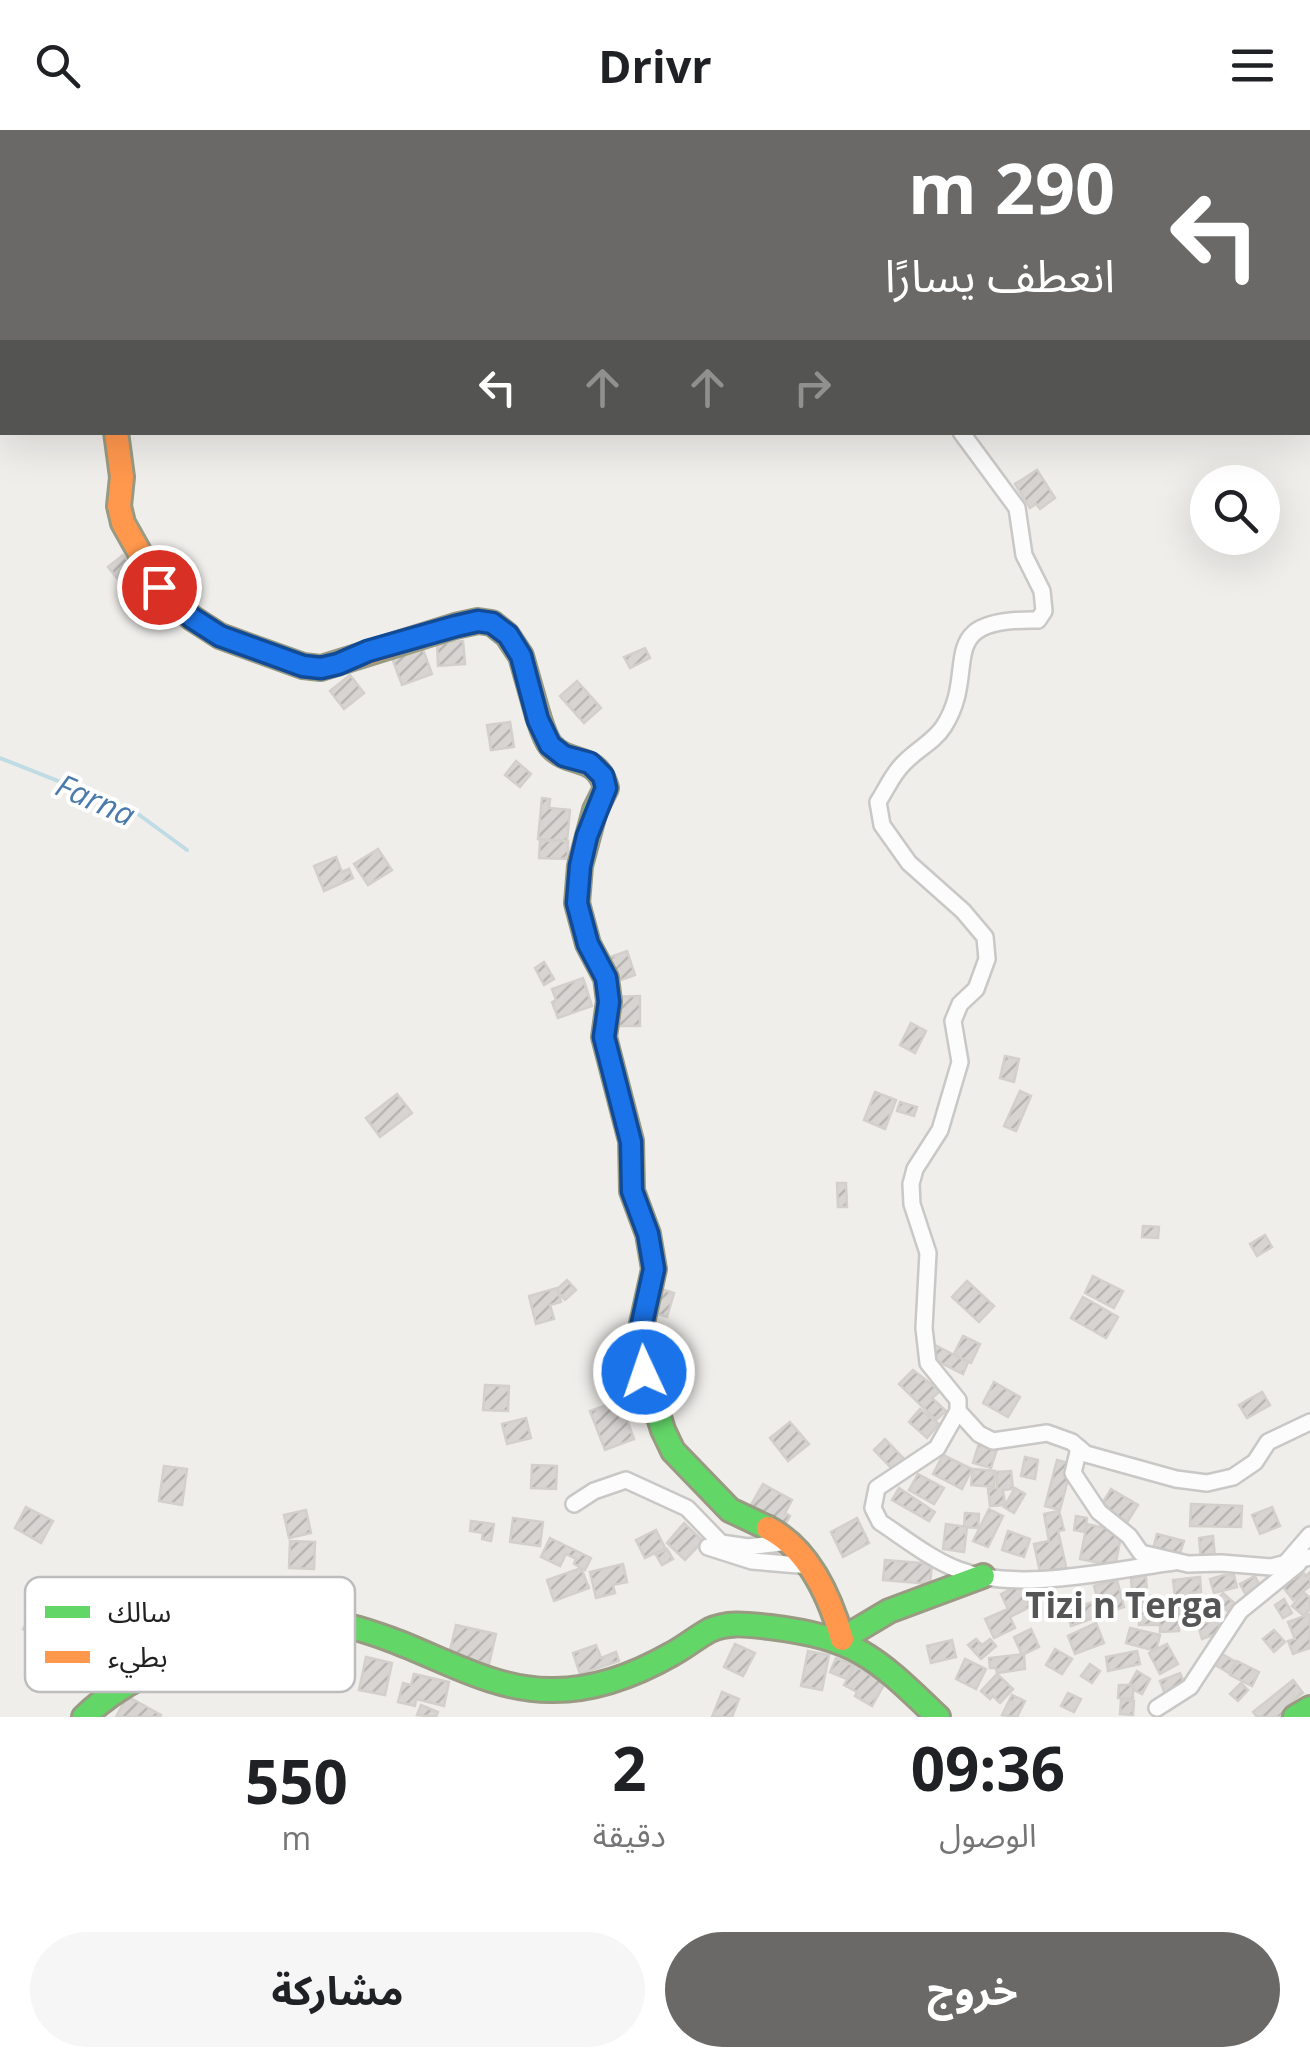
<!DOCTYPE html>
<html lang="ar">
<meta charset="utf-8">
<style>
:root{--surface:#fff;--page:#f6f6f6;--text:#202124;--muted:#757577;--accent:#6a6968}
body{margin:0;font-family:"Open Sans","Noto Sans Arabic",sans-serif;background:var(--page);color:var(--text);direction:rtl;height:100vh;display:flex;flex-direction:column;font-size:38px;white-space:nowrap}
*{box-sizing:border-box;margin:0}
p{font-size:32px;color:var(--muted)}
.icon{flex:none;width:55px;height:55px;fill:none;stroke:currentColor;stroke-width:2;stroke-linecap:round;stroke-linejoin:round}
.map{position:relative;height:1587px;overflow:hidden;direction:ltr}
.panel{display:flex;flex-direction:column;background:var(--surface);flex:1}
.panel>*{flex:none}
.hud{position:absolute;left:0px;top:0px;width:1310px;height:305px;box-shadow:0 10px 40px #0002;direction:rtl;background:#6a6968;color:#fff;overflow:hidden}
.buttons{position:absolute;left:1190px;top:335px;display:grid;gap:20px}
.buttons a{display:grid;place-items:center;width:90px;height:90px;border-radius:50%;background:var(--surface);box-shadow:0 10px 40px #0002;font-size:50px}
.pin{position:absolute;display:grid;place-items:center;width:85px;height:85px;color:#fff;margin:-42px;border:5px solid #fff;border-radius:50%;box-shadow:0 2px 10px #0007}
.me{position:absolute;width:110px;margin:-55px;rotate:357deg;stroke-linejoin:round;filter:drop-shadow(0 0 8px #0008)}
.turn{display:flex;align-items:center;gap:35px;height:210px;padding:0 30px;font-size:45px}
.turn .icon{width:130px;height:130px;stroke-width:2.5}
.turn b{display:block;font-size:70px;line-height:85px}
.lanes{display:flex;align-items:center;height:95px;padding:0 30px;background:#0003;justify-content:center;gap:50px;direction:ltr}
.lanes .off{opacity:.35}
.eta{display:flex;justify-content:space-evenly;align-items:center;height:170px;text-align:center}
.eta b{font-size:60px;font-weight:700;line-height:70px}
.button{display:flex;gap:20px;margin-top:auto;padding:20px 30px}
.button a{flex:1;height:115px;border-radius:60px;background:var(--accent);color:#fff;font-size:40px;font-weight:700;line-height:115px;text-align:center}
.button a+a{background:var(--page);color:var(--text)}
header{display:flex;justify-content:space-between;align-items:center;height:130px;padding:0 30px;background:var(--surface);font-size:45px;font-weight:700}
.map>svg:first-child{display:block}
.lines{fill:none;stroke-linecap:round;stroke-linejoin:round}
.stream{stroke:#bfdbe3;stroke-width:4}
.building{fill:url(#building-hatch);stroke:#d3d0cc;stroke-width:2.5}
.street-casing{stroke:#c9c8c7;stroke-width:20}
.fast-casing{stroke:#999a82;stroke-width:28}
.slow-casing{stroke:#999a82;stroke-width:28}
.street{stroke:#fdfcfc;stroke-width:15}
.fast{stroke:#63d668;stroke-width:22}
.slow{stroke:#ff974d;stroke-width:22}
.route-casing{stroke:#114b97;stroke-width:25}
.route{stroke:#1a73e8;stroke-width:18}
.labels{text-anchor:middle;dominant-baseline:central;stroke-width:8;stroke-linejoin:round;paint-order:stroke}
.water-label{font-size:32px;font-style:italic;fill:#4a7aab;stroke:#fff}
.quarter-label{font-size:35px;font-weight:bold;fill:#555;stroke:#fff}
.key{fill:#fff;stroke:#bdbdbd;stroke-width:2.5}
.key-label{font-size:28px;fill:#222}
</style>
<header><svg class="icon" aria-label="menu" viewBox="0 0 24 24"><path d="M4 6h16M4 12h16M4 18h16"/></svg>Drivr<svg class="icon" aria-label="search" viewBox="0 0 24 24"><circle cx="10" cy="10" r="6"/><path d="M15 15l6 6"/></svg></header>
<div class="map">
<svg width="1310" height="1587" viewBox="0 0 1310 1587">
<defs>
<pattern id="building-hatch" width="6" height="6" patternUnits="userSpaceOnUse" patternTransform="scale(2.5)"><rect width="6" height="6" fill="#d7d4d2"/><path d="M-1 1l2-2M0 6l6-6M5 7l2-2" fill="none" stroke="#b8b6b4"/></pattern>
</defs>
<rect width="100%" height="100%" fill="#f0eeeb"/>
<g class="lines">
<polyline class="stream" points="0,628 134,681 187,720"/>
</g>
<g class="building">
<polygon points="1037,340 1055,368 1040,379 1036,374 1030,378 1015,354"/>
<polygon points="123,425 140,445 125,458 108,437"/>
<polygon points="463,511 465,534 438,536 437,513"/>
<polygon points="422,517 432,544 402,555 392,528"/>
<polygon points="645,518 650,528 630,538 624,527"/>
<polygon points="350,545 364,563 344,579 330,561"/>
<polygon points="577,551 601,578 584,593 560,566"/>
<polygon points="510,592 514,617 491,620 487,595"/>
<polygon points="516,631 531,644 520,657 505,645"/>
<polygon points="542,668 550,669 549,678 570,680 567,711 538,709"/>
<polygon points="540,711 568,711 568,729 539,728"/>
<polygon points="378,719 392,740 368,755 354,734"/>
<polygon points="336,727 342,742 349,739 353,748 324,761 314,736"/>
<polygon points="627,821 635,845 607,855 599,831"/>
<polygon points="544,832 554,849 544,855 535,838"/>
<polygon points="583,848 592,876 558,888 552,872 556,870 552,859"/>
<polygon points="640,866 640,896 609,896 608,867"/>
<polygon points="911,893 926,901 915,923 900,915"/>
<polygon points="1005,926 1019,929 1014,952 1000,948"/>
<polygon points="1020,961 1031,966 1016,1001 1004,996"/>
<polygon points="875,962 896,970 885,999 864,990"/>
<polygon points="397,964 412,983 380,1007 366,988"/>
<polygon points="900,972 917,977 914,986 897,981"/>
<polygon points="837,1053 846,1053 847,1077 838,1077"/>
<polygon points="1143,1096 1159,1097 1158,1108 1142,1107"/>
<polygon points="1265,1105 1272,1117 1257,1126 1250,1114"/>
<polygon points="1093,1146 1123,1161 1114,1178 1085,1163"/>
<polygon points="567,1150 576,1160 565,1170 556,1160"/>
<polygon points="967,1151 994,1176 979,1192 952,1167"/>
<polygon points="652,1156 674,1163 667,1187 644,1180"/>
<polygon points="557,1158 561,1172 550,1175 554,1189 536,1194 529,1166"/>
<polygon points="1083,1167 1118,1187 1106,1208 1071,1188"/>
<polygon points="963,1206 980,1214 971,1233 954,1224"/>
<polygon points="935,1215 968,1232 963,1244 929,1227"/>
<polygon points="913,1240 940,1261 932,1268 946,1281 936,1290 899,1254"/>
<polygon points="994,1252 1020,1267 1008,1287 983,1273"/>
<polygon points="485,1255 509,1256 508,1281 483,1280"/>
<polygon points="1262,1262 1270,1275 1247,1288 1239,1275"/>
<polygon points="620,1270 634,1309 605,1320 590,1281"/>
<polygon points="920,1279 939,1294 927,1308 909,1292"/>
<polygon points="526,1288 531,1308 507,1314 502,1294"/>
<polygon points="790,1292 809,1314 788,1331 770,1308"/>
<polygon points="885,1309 907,1332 896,1343 874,1320"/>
<polygon points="979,1313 997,1319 991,1338 973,1333"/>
<polygon points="943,1325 972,1339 962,1359 933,1344"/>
<polygon points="1025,1327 1038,1330 1035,1349 1021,1346"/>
<polygon points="1057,1330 1072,1334 1060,1380 1045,1376"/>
<polygon points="532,1335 557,1336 556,1359 531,1358"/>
<polygon points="164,1336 187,1339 182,1375 159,1371"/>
<polygon points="973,1339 995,1341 994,1357 971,1355"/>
<polygon points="1011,1341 1013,1359 1003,1360 1005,1375 990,1376 988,1359 997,1358 996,1342"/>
<polygon points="918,1344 944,1358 934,1374 909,1360"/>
<polygon points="763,1354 792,1370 785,1383 790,1386 781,1401 747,1382"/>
<polygon points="899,1358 935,1382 929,1391 892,1370"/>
<polygon points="1015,1358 1025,1364 1014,1383 1004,1377"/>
<polygon points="1111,1359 1138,1375 1126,1394 1106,1383 1109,1377 1102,1374"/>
<polygon points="1191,1374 1242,1376 1241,1397 1190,1396"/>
<polygon points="26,1377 53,1391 41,1413 15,1398"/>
<polygon points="1272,1377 1280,1396 1260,1404 1252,1385"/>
<polygon points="989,1379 1003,1386 988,1417 973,1411"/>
<polygon points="306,1380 311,1403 289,1408 284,1385"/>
<polygon points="1059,1381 1064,1400 1058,1401 1067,1441 1041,1447 1034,1414 1049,1411 1044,1384"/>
<polygon points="965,1383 979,1384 978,1398 964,1397"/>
<polygon points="1076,1386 1087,1388 1085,1402 1074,1400"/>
<polygon points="513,1388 543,1392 540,1416 510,1412"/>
<polygon points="857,1388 869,1413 843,1427 831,1402"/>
<polygon points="471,1391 494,1394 491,1411 482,1409 483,1403 470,1401"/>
<polygon points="684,1393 703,1411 685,1430 667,1413"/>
<polygon points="946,1394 967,1397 964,1422 943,1419"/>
<polygon points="1087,1394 1122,1402 1115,1436 1080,1429"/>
<polygon points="656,1400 665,1418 645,1428 636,1410"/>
<polygon points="1008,1401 1030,1409 1024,1427 1002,1420"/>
<polygon points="1157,1404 1184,1411 1178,1430 1152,1423"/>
<polygon points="1213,1406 1215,1428 1201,1429 1199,1408"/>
<polygon points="550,1408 591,1428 585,1440 574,1434 576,1429 566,1424 560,1436 541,1427"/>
<polygon points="290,1411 315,1412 314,1439 289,1438"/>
<polygon points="667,1419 673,1429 662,1435 656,1425"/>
<polygon points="885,1430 932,1434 930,1454 883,1450"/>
<polygon points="623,1434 627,1452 613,1455 615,1463 596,1468 590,1442"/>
<polygon points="581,1438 589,1458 554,1471 547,1450"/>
<polygon points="1303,1442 1306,1446 1310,1442 1310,1456 1293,1470 1280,1453 1290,1445 1294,1449"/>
<polygon points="1224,1445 1234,1445 1237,1457 1214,1463 1210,1449"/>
<polygon points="1131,1446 1146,1446 1147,1465 1132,1465"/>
<polygon points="1255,1446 1262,1460 1247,1467 1240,1454"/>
<polygon points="1200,1447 1201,1462 1189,1463 1191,1482 1177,1484 1173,1450"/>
<polygon points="1117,1450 1124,1477 1071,1496 1067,1479 1098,1471 1094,1456"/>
<polygon points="1020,1455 1030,1477 1010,1487 1015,1498 994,1508 985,1489 1008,1479 1001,1464"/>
<polygon points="1303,1462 1310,1468 1310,1479 1304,1486 1292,1476"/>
<polygon points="1223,1463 1240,1478 1233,1486 1216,1471"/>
<polygon points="1133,1466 1154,1466 1154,1478 1132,1479"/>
<polygon points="1284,1469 1292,1483 1283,1488 1275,1475"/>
<polygon points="35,1478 54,1489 41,1510 23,1499"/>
<polygon points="1178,1481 1179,1501 1160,1502 1160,1495 1139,1495 1139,1482"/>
<polygon points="1310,1484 1310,1518 1293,1524 1288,1511 1295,1509 1288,1492"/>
<polygon points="1217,1489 1221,1502 1202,1509 1198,1495"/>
<polygon points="1096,1493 1104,1513 1075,1524 1068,1506"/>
<polygon points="456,1495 496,1504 489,1534 449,1524"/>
<polygon points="1130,1498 1160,1505 1156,1521 1126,1513"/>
<polygon points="1031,1499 1039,1517 1022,1525 1014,1507"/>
<polygon points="1274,1500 1285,1512 1274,1522 1263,1509"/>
<polygon points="976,1509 982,1515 990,1509 996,1516 981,1529 968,1515"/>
<polygon points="952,1510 956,1527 931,1533 927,1516"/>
<polygon points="735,1514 755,1523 743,1546 724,1537"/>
<polygon points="1167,1514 1178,1534 1160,1544 1149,1523"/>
<polygon points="596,1515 601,1528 616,1522 619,1531 580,1544 573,1523"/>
<polygon points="1055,1519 1072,1529 1062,1544 1046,1535"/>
<polygon points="808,1521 829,1525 822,1560 801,1556"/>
<polygon points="1137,1521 1140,1534 1108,1541 1106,1527"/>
<polygon points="1217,1521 1236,1532 1229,1543 1210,1532"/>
<polygon points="1024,1524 1025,1539 997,1543 996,1538 990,1538 989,1528"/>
<polygon points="366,1527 392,1533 385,1565 359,1560"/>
<polygon points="836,1528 853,1535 847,1549 830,1542"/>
<polygon points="965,1529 986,1539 976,1559 956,1549"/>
<polygon points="1237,1531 1259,1542 1252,1556 1230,1545"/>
<polygon points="1090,1534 1100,1541 1092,1553 1081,1546"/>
<polygon points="855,1536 885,1553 872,1576 855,1566 857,1562 844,1555"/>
<polygon points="1137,1541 1150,1549 1142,1564 1128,1557"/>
<polygon points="1180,1543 1187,1559 1166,1567 1160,1551"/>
<polygon points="414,1544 449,1552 444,1576 416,1569 415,1576 398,1572 403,1553 411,1555"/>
<polygon points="997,1544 1013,1559 1000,1573 993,1566 990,1569 981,1561"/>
<polygon points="1293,1550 1303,1563 1286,1576 1289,1580 1280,1587 1257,1587 1253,1582"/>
<polygon points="1241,1553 1248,1560 1238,1571 1230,1564"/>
<polygon points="1119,1555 1133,1555 1133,1569 1118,1568"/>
<polygon points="722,1562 739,1569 732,1587 712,1587"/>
<polygon points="1068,1563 1081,1569 1074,1582 1061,1576"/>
<polygon points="1012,1565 1025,1571 1017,1587 1002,1585"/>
<polygon points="127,1566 161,1585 160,1587 116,1587"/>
<polygon points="1121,1570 1134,1571 1133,1585 1120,1584"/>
<polygon points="421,1575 438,1582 436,1587 417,1585"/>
</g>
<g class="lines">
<g class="street-casing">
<g id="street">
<polyline points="47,0 49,2"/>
<path d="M961,302L1017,378L1024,425L1042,461L1044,481L1038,490C929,488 981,538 944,596C934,612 917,619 904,633C893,643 886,660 878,672L882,695L909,733L963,781L985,807L987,829L976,859L960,874L953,891L960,932L940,1000L915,1039L911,1054L912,1074L928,1123L924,1198L928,1233L958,1270V1281L937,1318L877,1358L873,1378L880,1392C904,1408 932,1430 959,1440C1019,1463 1111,1440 1174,1432"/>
<polyline points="958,1281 979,1304 993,1311 1047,1303 1072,1312 1086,1324 1176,1349 1207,1353 1233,1347 1255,1332 1268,1312 1310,1292"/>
<polyline points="1079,1318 1073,1343 1099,1382 1129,1406 1141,1423 1188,1434 1221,1433 1271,1437 1310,1427"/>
<polyline points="574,1374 594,1361 626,1350 687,1378 721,1413 748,1417 789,1412"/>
<polyline points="708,1417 752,1431 810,1436"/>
<polyline points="1285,1434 1310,1405"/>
<polyline points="1157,1578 1190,1557 1240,1481 1298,1434"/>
</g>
</g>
<g class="fast-casing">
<g id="fast">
<path d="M538,586C541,595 545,609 551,616C570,637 597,623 606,658L595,680L580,736L577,773L588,814L606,848L609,871L604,907L631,1011L632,1061L648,1104L654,1139L637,1216L663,1300L673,1321L730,1380L768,1398"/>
<polyline points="842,1509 889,1481 983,1446"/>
<path d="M84,1587C132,1541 196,1521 260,1504C274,1500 289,1494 303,1492C332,1489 365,1500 392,1510C443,1529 494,1560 550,1560C592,1561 635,1545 672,1524C685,1517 697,1507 710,1500C729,1491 750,1495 770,1497C858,1508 876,1528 938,1587"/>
<polyline points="1295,1587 1310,1578"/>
</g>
</g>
<g class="slow-casing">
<g id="slow">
<polyline points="116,302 122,347 119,376 123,393 159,457 192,488 220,506 303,536 321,538 455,496 478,491 492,493 507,505 521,526 538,586"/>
<path d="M768,1398C809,1419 830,1467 842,1509"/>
</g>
</g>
<use href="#street" class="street"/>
<use href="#fast" class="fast"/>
<use href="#slow" class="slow"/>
</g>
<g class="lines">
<g class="route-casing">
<polyline id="route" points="159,457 192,488 220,506 303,536 321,538 338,534 368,521 456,496 478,491 492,493 508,505 521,526 538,590 550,615 564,626 590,633 603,646 606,658 587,706 580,736 577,773 588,814 606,848 609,872 604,907 631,1012 632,1061 648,1104 654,1139 637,1216 644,1242"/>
</g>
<use href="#route" class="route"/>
</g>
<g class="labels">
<g class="water-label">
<text transform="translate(96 669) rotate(24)">Farna</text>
</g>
<g class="quarter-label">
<text x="1124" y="1474">Tizi n Terga</text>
</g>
</g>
<rect x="25" y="1447" width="330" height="115" rx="15" class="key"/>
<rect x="45" y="1476" width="45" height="12" fill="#63d668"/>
<rect x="45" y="1521" width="45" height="12" fill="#ff974d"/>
<g class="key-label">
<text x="108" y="1492">سالك</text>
<text x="108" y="1537">بطيء</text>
</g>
</svg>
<div class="buttons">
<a><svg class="icon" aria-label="search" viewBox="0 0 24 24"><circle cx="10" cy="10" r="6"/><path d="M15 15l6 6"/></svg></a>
</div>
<div class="pin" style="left:159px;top:457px;background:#d93025"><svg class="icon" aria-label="arrive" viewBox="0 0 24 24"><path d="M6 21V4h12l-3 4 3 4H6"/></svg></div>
<svg class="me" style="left:644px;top:1242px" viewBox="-20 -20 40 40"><circle r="17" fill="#1a73e8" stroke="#fff" stroke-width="3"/><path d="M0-11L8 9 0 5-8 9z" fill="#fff"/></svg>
<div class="hud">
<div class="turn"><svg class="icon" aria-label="left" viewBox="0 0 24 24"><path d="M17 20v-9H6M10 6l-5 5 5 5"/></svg><div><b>290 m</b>انعطف يسارًا</div></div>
<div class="lanes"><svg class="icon" aria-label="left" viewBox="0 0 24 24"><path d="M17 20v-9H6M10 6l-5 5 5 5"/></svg><svg class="icon off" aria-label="ahead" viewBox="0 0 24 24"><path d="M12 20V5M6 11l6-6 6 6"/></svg><svg class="icon off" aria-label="ahead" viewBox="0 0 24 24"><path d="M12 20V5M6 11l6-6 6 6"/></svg><svg class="icon off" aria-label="right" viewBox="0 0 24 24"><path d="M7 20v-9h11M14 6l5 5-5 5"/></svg></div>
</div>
</div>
<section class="panel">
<div class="eta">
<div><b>09:36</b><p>الوصول</p></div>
<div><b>2</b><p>دقيقة</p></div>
<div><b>550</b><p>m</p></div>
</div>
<div class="button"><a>خروج</a><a>مشاركة</a></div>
</section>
